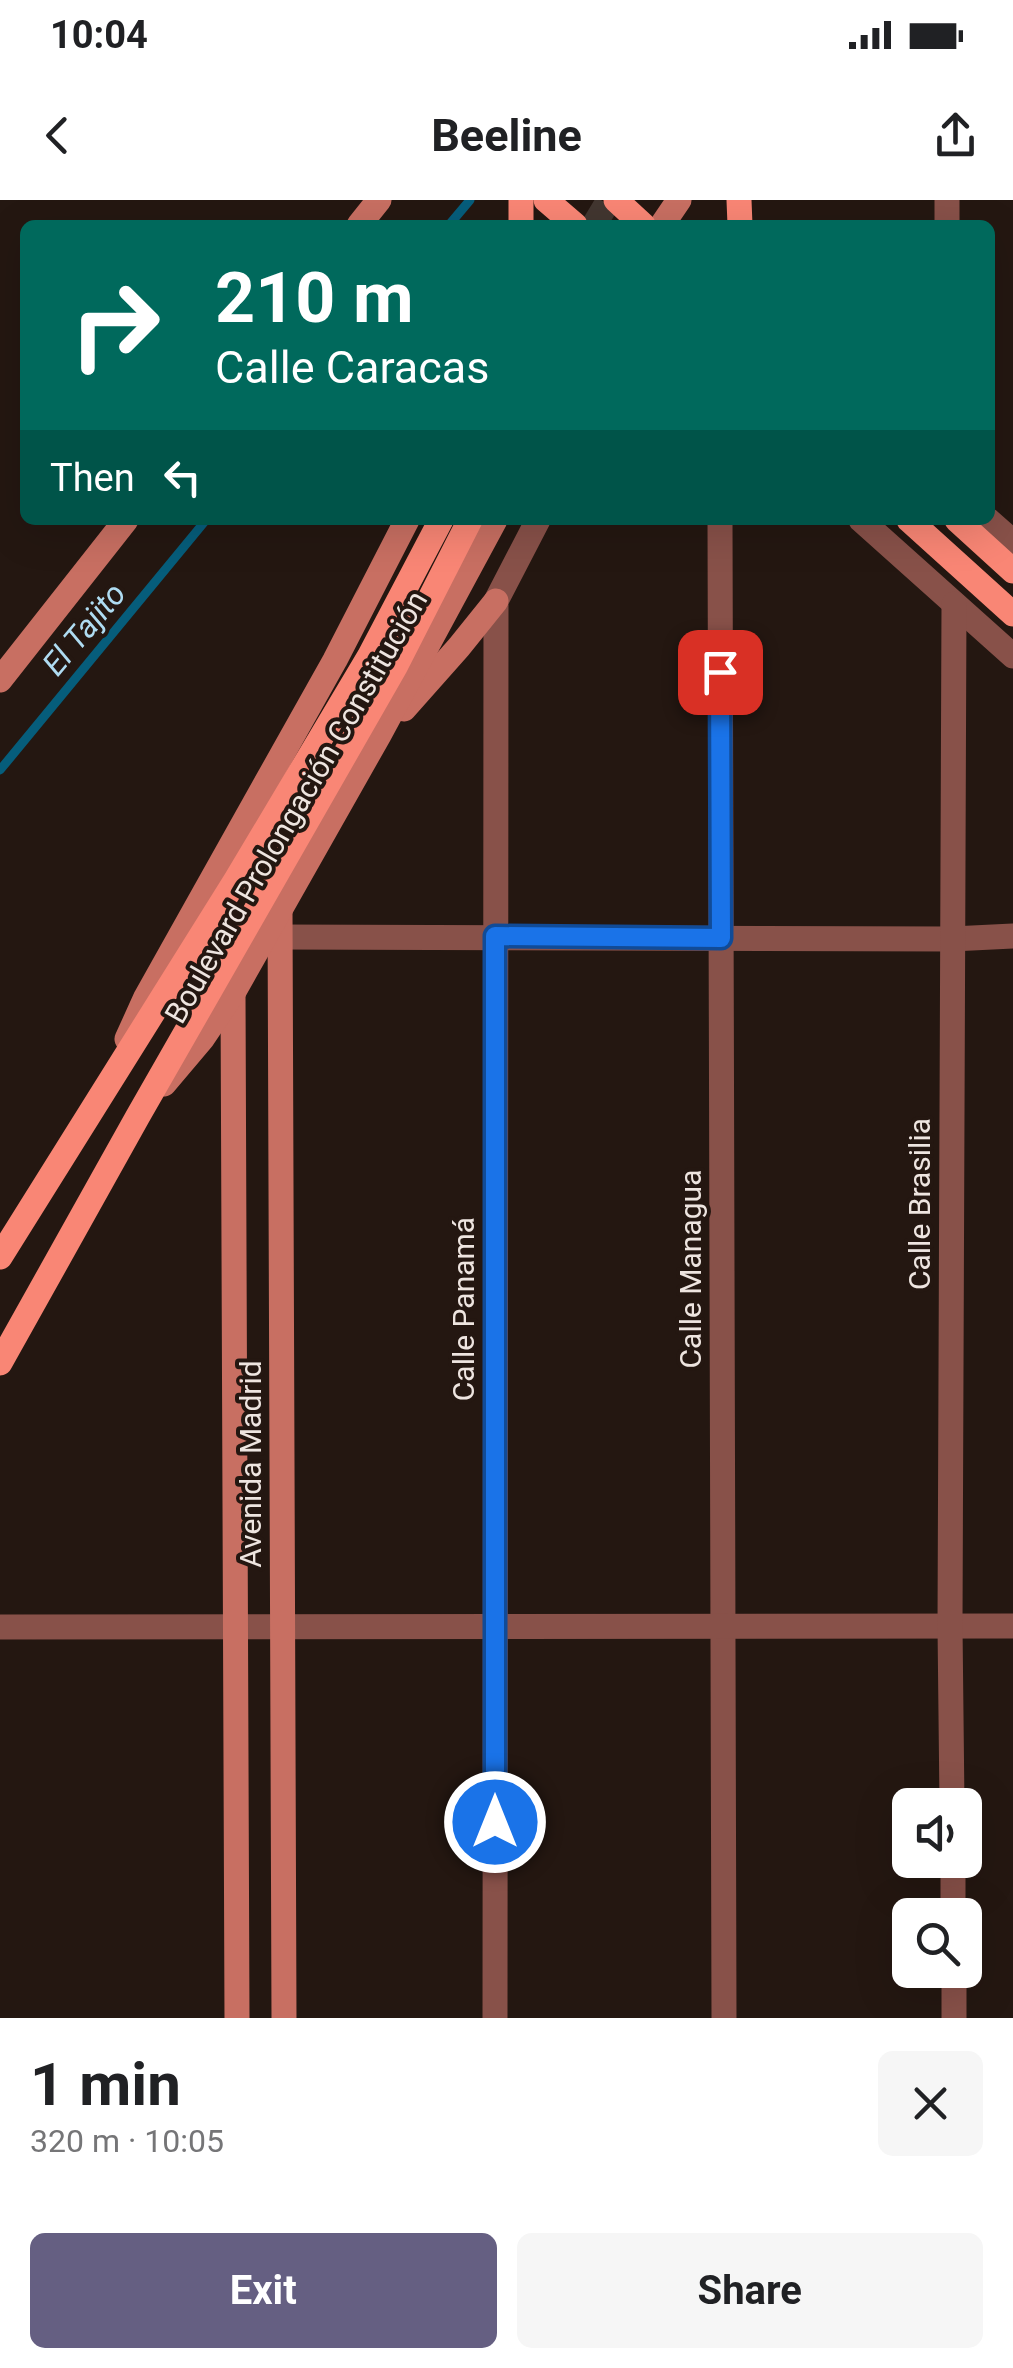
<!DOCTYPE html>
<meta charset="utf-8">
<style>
:root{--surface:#fff;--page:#f6f6f6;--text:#202124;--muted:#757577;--accent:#655f82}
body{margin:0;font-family:Roboto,sans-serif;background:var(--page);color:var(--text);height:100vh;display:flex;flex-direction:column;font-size:38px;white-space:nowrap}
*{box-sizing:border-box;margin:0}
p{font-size:32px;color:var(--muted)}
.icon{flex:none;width:55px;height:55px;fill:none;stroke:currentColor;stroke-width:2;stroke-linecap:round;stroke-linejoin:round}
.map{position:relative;height:1818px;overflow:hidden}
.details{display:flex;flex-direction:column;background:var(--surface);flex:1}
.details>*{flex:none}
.hud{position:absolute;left:20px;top:20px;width:975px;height:305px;border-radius:15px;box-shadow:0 10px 40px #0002;background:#00695c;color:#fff;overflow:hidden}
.buttons{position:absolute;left:892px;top:1588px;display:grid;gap:20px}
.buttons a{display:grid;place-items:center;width:90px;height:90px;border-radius:15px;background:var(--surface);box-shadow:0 10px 40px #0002;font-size:50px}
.pin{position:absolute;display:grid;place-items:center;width:85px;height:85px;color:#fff;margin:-42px;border-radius:20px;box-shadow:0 5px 15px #0006}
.me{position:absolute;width:110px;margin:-55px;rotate:0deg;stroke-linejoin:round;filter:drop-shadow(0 0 8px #0008)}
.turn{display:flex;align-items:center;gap:35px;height:210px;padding:0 30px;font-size:45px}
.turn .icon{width:130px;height:130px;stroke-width:2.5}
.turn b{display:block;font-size:70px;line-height:85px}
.then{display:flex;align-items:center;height:95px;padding:0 30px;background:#0003;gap:20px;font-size:38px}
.round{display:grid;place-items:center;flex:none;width:105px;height:105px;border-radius:15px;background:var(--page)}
.headline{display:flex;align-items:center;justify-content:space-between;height:170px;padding:0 30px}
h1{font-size:60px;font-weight:700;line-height:75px}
.button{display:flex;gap:20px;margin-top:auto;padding:20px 30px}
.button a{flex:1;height:115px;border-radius:15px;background:var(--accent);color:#fff;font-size:40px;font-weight:700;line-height:115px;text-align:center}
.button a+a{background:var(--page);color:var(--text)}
.status{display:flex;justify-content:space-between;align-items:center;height:70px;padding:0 50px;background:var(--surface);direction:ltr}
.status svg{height:28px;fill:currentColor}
header{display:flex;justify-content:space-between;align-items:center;height:130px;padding:0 30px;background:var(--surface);font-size:45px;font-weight:700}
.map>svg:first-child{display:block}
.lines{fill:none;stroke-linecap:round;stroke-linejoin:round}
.stream{stroke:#065d7b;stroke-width:9}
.primary-tunnel{stroke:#423630;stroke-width:25;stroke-dasharray:25 12;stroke-linecap:butt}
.street{stroke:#885149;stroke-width:25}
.secondary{stroke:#c86f62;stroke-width:25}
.primary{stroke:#f98675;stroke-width:25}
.route-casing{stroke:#114b97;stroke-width:25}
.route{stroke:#1a73e8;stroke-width:18}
.labels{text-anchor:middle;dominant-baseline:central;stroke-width:8;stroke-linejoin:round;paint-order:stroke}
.street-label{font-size:30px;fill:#eee5e0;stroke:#241711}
.water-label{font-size:32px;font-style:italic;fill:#afdcf2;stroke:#241711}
</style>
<div class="status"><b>10:04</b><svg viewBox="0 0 49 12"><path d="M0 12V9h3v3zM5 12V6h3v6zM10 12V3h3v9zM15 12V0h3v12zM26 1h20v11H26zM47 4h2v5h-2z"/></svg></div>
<header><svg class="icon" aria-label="back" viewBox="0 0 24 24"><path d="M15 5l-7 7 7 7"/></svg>Beeline<svg class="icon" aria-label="share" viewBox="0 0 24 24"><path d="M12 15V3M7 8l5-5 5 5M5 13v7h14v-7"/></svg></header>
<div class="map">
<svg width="1013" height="1818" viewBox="0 0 1013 1818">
<rect width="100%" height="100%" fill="#241711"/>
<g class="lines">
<g class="stream">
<polyline points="449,25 470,0"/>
<polyline points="0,570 206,320"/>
</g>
<polyline class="primary-tunnel" points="594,25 609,0"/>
<g class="street">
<polyline points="947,0 947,25"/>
<polyline points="720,320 724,1818"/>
<polyline points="861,320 1013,456"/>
<polyline points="988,320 1013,342"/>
<polyline points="280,737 952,739 1013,736"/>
<polyline points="0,1427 1013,1426"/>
<polyline points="952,1605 950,1426 954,404"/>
<polyline points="953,1660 953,1715"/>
<polyline points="954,1770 954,1818"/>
<polyline points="495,1818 496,401 538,320"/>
</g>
<g class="secondary">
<polyline points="359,25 379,0"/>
<polyline points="662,25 679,0"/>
<polyline points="0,480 126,320"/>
<polyline points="404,509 459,447 496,401"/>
<polyline points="280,709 284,1818"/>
<polyline points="233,793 237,1818"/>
<polyline points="127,839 146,797 335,460 407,320"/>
<polyline points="164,884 202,839 233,793 379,535 495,320"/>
</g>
<g class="primary">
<polyline points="521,0 521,25"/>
<polyline points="546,0 575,25"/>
<polyline points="616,0 643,25"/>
<polyline points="739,0 740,25"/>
<polyline points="909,320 1013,414"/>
<polyline points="957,320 1013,371"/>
<polyline points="0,1057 236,680 369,457 441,320"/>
<polyline points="0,1163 138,916 395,467 470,320"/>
</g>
</g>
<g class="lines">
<g class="route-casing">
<polyline id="route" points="495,1622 495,736 721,738 720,472"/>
</g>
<use href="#route" class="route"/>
</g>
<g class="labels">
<g class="street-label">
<text transform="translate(296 607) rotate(-60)">Boulevard Prolongación Constitución</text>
<text transform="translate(919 1004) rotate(-90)">Calle Brasilia</text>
<text transform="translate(690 1069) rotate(-90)">Calle Managua</text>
<text transform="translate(463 1109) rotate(-90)">Calle Panamá</text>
<text transform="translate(250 1264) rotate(-90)">Avenida Madrid</text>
</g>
<g class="water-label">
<text transform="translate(84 429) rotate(-50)">El Tajito</text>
</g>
</g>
</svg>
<div class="buttons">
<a><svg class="icon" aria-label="sound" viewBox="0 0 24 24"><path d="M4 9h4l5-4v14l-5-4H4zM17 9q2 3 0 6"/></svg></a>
<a><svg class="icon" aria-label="search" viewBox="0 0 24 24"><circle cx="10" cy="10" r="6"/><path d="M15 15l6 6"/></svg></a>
</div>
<div class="pin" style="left:720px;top:472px;background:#d93025"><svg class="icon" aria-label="arrive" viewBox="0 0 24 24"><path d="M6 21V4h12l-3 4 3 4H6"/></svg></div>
<svg class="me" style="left:495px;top:1622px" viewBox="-20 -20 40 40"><circle r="17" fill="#1a73e8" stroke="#fff" stroke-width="3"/><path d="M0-11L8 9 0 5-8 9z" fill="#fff"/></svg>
<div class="hud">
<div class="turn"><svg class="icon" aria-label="right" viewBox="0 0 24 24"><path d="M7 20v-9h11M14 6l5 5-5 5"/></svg><div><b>210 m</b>Calle Caracas</div></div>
<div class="then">Then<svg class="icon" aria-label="left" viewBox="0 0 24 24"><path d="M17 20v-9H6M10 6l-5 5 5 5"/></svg></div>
</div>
</div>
<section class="details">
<div class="headline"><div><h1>1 min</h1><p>320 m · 10:05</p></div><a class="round"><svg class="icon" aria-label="close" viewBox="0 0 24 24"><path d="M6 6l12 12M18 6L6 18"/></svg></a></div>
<div class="button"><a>Exit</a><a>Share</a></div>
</section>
